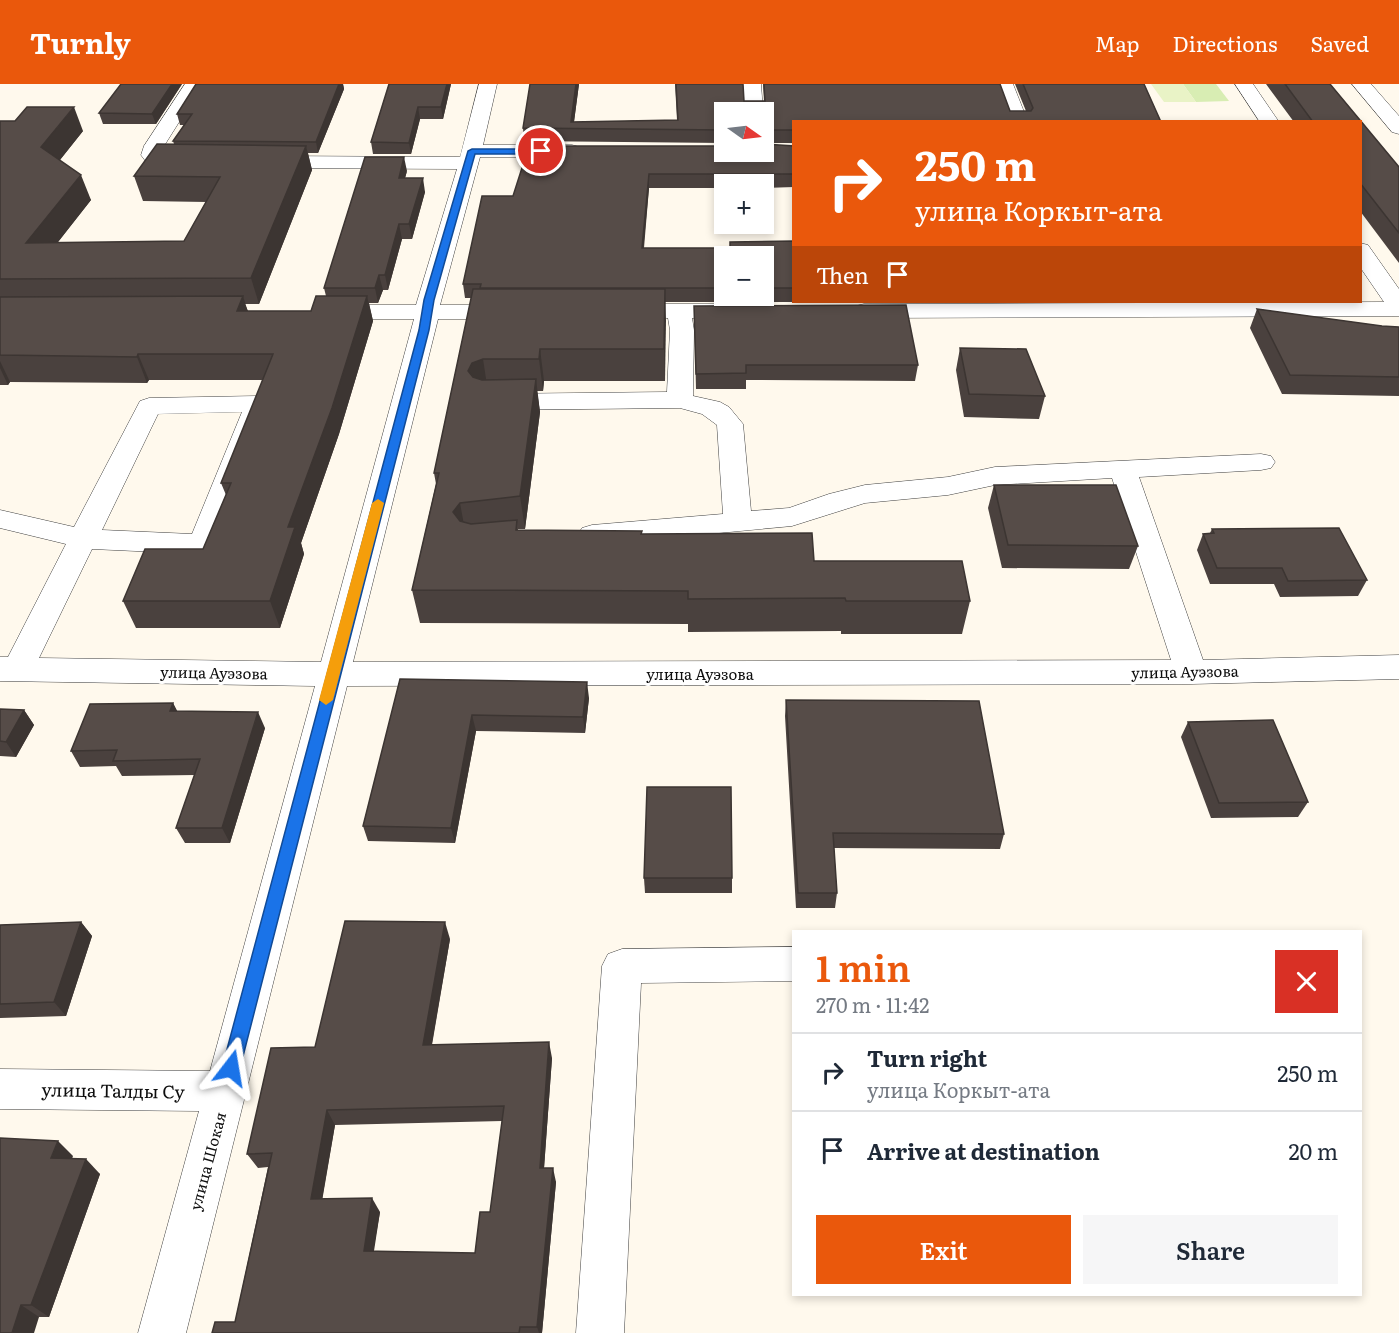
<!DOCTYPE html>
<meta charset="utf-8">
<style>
:root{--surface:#fff;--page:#f6f6f7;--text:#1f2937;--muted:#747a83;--line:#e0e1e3;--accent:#ea580c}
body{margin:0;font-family:Literata,serif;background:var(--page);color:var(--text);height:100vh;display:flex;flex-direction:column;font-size:22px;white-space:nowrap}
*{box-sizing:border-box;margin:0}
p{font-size:20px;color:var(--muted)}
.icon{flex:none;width:33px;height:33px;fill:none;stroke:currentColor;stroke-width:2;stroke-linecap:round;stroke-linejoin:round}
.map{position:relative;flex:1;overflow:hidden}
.panel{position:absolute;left:792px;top:846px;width:570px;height:366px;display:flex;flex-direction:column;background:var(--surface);border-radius:0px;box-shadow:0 3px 9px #0003}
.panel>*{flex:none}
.banner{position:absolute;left:792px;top:36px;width:570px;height:183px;border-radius:0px;box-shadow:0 3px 9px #0003;background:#ea580c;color:#fff;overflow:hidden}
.needle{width:39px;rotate:104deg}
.buttons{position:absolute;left:714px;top:18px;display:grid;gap:12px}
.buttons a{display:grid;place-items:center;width:60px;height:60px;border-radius:0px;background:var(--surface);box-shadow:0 3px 9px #0003;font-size:30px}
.pin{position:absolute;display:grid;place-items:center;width:51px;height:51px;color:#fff;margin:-26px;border:3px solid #fff;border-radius:50%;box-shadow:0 2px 6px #0007}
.me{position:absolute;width:66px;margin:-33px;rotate:14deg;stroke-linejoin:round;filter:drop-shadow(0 0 4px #0008)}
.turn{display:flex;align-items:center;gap:21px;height:126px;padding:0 24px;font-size:27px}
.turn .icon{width:78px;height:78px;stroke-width:2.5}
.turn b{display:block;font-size:42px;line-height:51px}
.then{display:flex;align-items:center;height:57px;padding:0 24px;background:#0003;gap:12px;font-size:22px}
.round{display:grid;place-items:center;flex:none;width:63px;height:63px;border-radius:0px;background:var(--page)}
.headline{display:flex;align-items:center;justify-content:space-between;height:102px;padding:0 24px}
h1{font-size:36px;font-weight:600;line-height:45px;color:var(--accent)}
.action{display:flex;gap:12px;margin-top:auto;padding:12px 24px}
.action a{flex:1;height:69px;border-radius:0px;background:var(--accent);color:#fff;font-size:24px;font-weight:600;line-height:69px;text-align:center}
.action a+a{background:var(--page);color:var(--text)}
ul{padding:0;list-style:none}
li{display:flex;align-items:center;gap:18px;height:78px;padding:0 24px;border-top:2px solid var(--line)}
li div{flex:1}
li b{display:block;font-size:22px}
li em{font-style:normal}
header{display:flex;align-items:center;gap:36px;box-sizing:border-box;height:84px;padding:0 30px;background:var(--accent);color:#fff}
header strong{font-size:28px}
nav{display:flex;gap:33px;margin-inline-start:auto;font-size:21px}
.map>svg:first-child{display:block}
.green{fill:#d8edb3}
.pitch{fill:#e9f3c6}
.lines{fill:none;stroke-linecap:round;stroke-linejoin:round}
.street-casing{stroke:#404040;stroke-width:1}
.street{fill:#fff;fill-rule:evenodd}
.wall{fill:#4a413e;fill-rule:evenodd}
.shaded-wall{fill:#3c3532}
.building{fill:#564c48;stroke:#3c3532;stroke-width:1.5;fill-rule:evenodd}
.route{fill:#1a73e8;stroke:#114b97;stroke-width:1.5}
.slow{fill:#f59e0b}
.labels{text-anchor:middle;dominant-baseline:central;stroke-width:6;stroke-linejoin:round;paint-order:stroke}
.street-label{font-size:15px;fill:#0d0d0d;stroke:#fff}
.near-street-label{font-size:18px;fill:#0d0d0d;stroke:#fff}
</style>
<header>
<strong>Turnly</strong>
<nav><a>Map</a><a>Directions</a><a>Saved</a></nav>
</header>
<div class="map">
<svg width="1399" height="1249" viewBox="0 0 1399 1249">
<rect width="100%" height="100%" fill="#fff9ed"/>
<polygon class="green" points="1183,0 1216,0 1229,17 1196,18"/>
<polygon class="pitch" points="1151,0 1183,0 1196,18 1164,18"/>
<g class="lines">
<g class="street-casing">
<g id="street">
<polygon points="185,0 203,0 164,62 161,70 197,74 200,78 197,82 190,84 147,79 141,71 144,62"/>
<path d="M479,0H497L483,61H572L579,63L582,67L579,71L572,73H480L440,221H512L520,223L524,228L520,233L512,235H438L353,578L1171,576L1112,394L995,401L948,411L865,419L792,442L592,461L582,458L578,451L582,444L592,441L723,430L717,341L702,330L680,324L494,326L485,323L481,318L485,313L494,310L667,308L670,246L668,234L613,232L609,227L613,222L621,220H740L748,222L752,227L748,232L692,234L694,246L693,312L720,318L729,323L743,340L751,427L789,424L829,410L865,401L948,393L995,383L1261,370L1271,372L1275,378L1271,384L1261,386L1139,393L1203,576L1399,571V595L1191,600L347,602L186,1249H138L199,1027L0,1025V985L210,987L315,602L0,597V573H8L66,460L0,444V426L74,443L140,317L149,314L258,312L267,315L271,320L212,467L202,470L92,465L39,574L321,578L414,235H327L319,233L315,228L319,223L327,221H416L457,85L266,84L259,82L256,78L259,74L266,72L460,73ZM242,328L192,450L102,446L158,330Z"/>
<polygon points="743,0 761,0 763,28 745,28"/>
<polygon points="995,0 1013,0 1028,38 1009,38"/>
<polygon points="1235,0 1253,0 1279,38 1260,38"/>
<polygon points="1352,0 1371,0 1399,32 1399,50 1392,48"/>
<polygon points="1360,159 1368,161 1399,205 1399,232 864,234 856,232 852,227 856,222 864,220 1384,218 1360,183"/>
<polygon points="794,863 794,897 641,899 624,1249 576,1249 602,882 608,870 622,865"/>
</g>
</g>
<use href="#street" class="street"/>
</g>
<g class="wall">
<polygon points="182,0 156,40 103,40 99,29"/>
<polygon points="196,0 343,0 344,5 318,69 308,69 312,86 259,220 245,220 248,227 311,227 326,212 324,204 407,87 405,94 425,108 412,155 402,155 388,206 383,206 378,219 369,219 373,237 339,350 301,459 304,470 280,544 136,544 123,517 203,465 226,411 221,399 263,296 149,296 147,299 10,298 8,301 0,301 0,37 83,47 60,76 91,116 57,159 184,157 207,118 143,117 134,92 174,60 173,57 184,41 180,41 177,30"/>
<polygon points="389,0 451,0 443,35 420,35 411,70 373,70 371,58"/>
<polygon points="530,0 579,0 574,38 677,36 675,0 743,0 744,17 764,17 763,0 1000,0 1010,27 1026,27 1015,0 1144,0 1161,38 794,38 794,59 764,59 764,60 724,28 724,60 724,59 524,57 523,44"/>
<polygon points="1266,0 1330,0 1399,83 1399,179 1360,127 1360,38 1294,38"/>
<path d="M794,62V103L764,104V100H724V104H649L644,164H730L794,157V218H833H665V297H544L543,307H537L540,328L525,445H518V446L642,450L814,477L970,517L962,550H841V547L688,548V540L420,539L412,506L436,400L434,389L471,214H465L463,200L513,112ZM724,172H764V212H724Z"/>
<polygon points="694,222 918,281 915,297 746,296 746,305 696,305"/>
<polygon points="1257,225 1382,242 1399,243 1399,312 1282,310 1250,244"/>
<polygon points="960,264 1045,312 1039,335 964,333 956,286"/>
<polygon points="994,401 1138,462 1129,485 1002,484 988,424"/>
<polygon points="1212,445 1367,496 1358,512 1280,513 1274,500 1210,500 1197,466 1203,450 1210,449"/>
<polygon points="400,595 589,614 585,649 476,647 455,759 368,757 363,742"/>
<polygon points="786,616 1004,750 1000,765 834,764 837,809 835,824 796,824 785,632"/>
<polygon points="173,619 177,628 265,644 230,759 185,759 176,744 195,691 122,692 116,682 80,683 71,667"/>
<polygon points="0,625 24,626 34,641 16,673 0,672"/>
<polygon points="1188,638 1308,718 1298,733 1211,734 1181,653"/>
<polygon points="644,794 732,794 732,809 645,809"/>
<polygon points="81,838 92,852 66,932 0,934 0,841"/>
<path d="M450,855L432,961L552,974L544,1084L556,1098L542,1249H212L235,1238L268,1083L258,1084L247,1070L315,963ZM502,1037L490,1128L475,1169L373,1168L380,1128L322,1115L335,1041Z"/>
<polygon points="73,1072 72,1075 100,1090 49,1233 39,1233 0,1249"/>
</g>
<g class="shaded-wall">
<polygon points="172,0 182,0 156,40 152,30"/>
<polygon points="339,0 343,0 344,5 318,69 316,58"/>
<polygon points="447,0 451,0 443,35 441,23"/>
<polygon points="576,0 579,0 573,45 571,38"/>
<polygon points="74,23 83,47 51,87 41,63"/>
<polygon points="418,23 420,35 411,70 409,59"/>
<polygon points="306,62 312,86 259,220 251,194"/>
<polygon points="404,73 407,87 401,108 399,94"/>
<polygon points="649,90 649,104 642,178 642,164"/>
<polygon points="81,91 91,116 37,185 26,159"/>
<polygon points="423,94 425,108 412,155 409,140"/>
<polygon points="399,140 402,155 388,206 385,191"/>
<polygon points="379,191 383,206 378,219 375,204"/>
<polygon points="665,205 666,237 665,297 664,265"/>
<polygon points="243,212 251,238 237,227"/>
<polygon points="367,212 373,237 339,350 301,459 304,470 280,544 270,517 288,443"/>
<polygon points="540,265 544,297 543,307 539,275"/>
<polygon points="138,270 149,296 147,299 137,273"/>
<polygon points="483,275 488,308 468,287 472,279"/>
<polygon points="0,277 10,298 8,301 0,284"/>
<polygon points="536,295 540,328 525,445 520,412"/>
<polygon points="460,419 466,452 453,428"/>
<polygon points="587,598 589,614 585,649 583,633"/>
<polygon points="173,619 181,634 170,627"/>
<polygon points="24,626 34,641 16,673 6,658"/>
<polygon points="258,628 265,644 230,759 222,744"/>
<polygon points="472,631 476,647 455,759 451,744"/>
<polygon points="81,838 92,852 66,932 54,918"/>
<polygon points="445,838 450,855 429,976 423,961"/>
<polygon points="549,958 552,974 543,1098 540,1084"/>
<polygon points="327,1026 335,1041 320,1129 311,1115"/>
<polygon points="58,1057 73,1072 67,1089 51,1074"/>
<polygon points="86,1075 100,1090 49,1233 31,1221"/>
<polygon points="553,1084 556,1098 542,1249 539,1249 537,1243"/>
<polygon points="372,1114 380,1128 372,1180 364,1167"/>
<polygon points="21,1221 39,1233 34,1249 12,1249"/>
</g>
<g class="building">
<polygon points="121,0 172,0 152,30 99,29"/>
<polygon points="196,0 339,0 316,58 173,57 192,30 177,30"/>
<polygon points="389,0 447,0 441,23 418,23 409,59 371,58"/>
<polygon points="530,0 576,0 571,38 678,36 676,0 743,0 744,17 765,17 764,0 1000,0 1010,27 1031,27 1033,24 1023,0 1144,0 1161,38 794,38 794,46 765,46 764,49 764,28 724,28 724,47 724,46 523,44"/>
<polygon points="1285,0 1330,0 1399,83 1399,149 1360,99 1360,38 1313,38"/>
<polygon points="27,23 74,23 41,63 81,91 26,159 184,157 220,93 134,92 157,60 306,62 251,194 0,195 0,37 15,37"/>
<polygon points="764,60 794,62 794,90 649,90 642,164 730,164 730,158 794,157 794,204 764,204 764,172 724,172 724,204 480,204 481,200 463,200 482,112 513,112 529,62 724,62 724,68 764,68"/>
<polygon points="365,73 404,73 399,94 423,94 409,140 399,140 385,191 379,191 375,204 324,204"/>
<polygon points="473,205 665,205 664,265 540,265 539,275 483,275 472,279 468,287 473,293 482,296 536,295 520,412 460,419 453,428 460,437 471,440 517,436 516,446 642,447 641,450 812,449 814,477 962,477 970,517 846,517 845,514 688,515 688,507 412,506 439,389 434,389"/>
<polygon points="243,212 237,227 311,227 316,212 367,212 332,324 288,443 295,443 270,517 123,517 145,465 203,465 231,399 221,399 273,270 138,270 137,273 0,271 0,213"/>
<polygon points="906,221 918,281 746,281 746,289 696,290 694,222"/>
<polygon points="1257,225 1382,242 1399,243 1399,293 1290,291"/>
<polygon points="960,264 1026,265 1045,312 969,310"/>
<polygon points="994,401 1116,401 1138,462 1008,461"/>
<polygon points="1339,444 1367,496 1288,497 1282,484 1217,484 1203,450 1214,449 1212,445"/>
<polygon points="400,595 587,598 583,633 472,631 451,744 363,742"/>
<polygon points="786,616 979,617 1004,750 833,749 837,809 798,809"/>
<polygon points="173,619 170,627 258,628 222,744 176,744 200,675 113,677 117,666 71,667 90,620"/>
<polygon points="0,625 24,626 6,658 0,657"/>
<polygon points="1273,636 1308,718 1219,719 1188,638"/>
<polygon points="647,703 731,703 732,794 644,794"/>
<path d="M345,837L445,838L423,961L549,958L540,1084H553L537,1243H520L519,1249H212L215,1238H235L272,1069L247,1070L271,964L315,963ZM504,1022L490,1128H480L475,1169L364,1167L372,1114L311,1115L327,1026Z"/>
<polygon points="81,838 54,918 0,920 0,841"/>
<polygon points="0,1054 58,1057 51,1074 86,1075 31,1221 21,1221 12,1249 0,1249"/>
</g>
<polygon class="route" points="472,65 541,65 545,67 541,70 475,70 434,216 429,246 240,984 237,990 231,992 225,990 222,984 419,246 424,216 468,67"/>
<polygon class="slow" points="378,415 384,419 333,616 326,621 319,616 372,419"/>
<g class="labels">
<g class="street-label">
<text transform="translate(1185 587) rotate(-1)">улица Ауэзова</text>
<text transform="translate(214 588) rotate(1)">улица Ауэзова</text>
<text x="700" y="589">улица Ауэзова</text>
<text transform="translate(207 1077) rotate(-75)">улица Шокая</text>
</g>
<g class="near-street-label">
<text transform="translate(113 1006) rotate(1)">улица Талды Су</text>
</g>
</g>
</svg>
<div class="buttons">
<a><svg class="needle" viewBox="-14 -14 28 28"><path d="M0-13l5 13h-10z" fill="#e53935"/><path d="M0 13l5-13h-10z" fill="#747a83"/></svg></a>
<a>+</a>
<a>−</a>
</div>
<div class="pin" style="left:541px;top:67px;background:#d93025"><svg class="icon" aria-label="arrive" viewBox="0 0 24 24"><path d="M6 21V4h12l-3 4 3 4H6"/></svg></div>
<svg class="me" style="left:231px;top:984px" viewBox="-20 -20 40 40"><path d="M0-17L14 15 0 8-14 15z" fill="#1a73e8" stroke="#fff" stroke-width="4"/></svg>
<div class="banner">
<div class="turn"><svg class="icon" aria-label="right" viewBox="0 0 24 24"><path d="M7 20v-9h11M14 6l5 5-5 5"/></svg><div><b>250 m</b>улица Коркыт-ата</div></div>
<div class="then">Then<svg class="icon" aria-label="arrive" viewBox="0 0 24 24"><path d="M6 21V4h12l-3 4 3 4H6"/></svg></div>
</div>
<section class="panel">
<div class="headline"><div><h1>1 min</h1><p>270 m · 11:42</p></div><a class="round" style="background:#d93025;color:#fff"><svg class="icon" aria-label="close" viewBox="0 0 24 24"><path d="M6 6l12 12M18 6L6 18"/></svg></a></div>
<ul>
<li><svg class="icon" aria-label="right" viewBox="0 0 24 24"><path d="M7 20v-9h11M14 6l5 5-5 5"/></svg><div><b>Turn right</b><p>улица Коркыт-ата</p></div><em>250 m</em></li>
<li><svg class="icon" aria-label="arrive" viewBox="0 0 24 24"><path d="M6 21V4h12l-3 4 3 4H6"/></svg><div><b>Arrive at destination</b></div><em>20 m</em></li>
</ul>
<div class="action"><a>Exit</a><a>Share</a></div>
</section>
</div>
